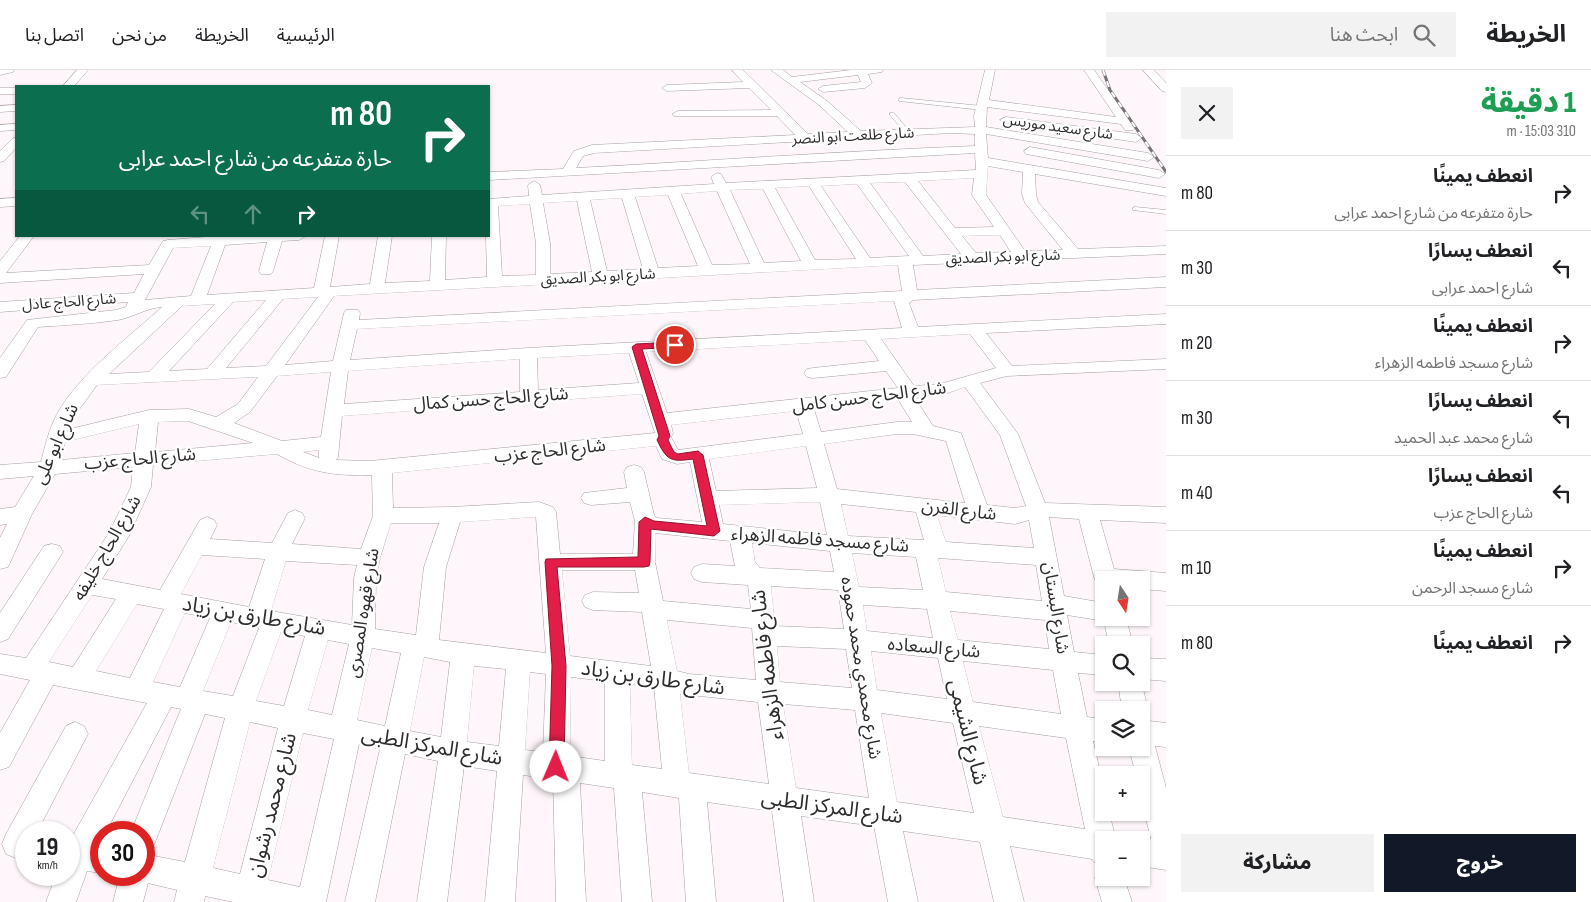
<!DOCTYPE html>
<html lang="ar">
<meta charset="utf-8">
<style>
:root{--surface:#fff;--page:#f2f2f2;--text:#202124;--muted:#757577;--line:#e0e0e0;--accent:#111827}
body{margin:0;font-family:"Sofia Sans Condensed","Noto Sans Arabic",sans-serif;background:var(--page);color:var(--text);direction:rtl;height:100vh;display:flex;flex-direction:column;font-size:19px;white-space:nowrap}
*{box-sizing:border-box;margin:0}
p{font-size:16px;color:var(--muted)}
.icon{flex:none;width:28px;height:28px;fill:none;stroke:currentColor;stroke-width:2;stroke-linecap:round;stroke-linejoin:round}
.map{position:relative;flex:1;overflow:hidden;direction:ltr}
.drawer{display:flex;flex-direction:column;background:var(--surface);width:425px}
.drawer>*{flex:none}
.top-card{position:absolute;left:15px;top:15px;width:475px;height:152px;border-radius:0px;box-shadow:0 1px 4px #0004;direction:rtl;background:#0b6e4f;color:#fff;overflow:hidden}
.needle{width:32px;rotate:168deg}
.fabs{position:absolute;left:1095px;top:501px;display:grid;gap:10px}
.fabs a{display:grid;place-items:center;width:55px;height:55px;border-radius:0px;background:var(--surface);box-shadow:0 1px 4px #0004;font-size:25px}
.speed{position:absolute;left:15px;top:751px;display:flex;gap:10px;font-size:25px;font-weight:700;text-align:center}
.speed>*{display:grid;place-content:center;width:65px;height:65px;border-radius:50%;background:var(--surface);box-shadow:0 1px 4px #0004;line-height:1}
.speed small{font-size:12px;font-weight:400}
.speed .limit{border:8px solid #d22;background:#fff;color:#111}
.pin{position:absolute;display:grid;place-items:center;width:42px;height:42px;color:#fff;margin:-21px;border:2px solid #fff;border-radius:50%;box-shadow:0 1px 5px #0007}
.me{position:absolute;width:55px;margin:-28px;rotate:1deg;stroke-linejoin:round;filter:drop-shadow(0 0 4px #0008)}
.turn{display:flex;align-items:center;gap:18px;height:105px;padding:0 15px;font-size:22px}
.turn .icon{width:65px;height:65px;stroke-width:2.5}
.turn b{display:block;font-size:35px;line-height:42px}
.lanes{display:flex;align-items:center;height:48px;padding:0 15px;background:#0003;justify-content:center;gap:25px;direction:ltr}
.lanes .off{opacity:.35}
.round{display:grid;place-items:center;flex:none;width:52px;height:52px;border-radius:0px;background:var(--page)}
.overview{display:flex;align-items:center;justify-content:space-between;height:85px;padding:0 15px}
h1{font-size:30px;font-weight:800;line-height:38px;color:#1e9e55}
.cta{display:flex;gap:10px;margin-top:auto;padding:10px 15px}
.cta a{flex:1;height:58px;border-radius:0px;background:var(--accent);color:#fff;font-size:20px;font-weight:800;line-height:58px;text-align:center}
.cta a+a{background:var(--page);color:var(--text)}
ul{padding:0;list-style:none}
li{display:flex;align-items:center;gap:15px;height:75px;padding:0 15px;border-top:1px solid var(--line)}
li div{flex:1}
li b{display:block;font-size:19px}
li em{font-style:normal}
header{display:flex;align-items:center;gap:30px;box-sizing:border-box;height:70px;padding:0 25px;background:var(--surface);border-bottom:1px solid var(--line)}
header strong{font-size:24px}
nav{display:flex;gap:28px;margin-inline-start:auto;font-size:18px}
.search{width:350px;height:45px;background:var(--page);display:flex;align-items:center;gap:12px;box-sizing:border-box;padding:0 18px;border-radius:0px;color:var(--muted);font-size:19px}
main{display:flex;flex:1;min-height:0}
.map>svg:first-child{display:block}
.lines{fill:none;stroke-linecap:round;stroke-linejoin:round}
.lane-casing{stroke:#a69fa2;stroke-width:1}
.street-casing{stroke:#a69fa2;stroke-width:1}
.lane{fill:#fff;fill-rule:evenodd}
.street{fill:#fff;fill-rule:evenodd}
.rail-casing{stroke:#787476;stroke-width:3}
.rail{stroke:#fff;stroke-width:2;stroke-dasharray:6;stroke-linecap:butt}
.route{fill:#e11d48;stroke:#92132f}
.labels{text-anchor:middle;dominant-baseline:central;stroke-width:5;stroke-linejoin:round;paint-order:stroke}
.far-street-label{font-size:15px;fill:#2f2c2e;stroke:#fff}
.street-label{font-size:18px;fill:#2f2c2e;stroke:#fff}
.near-street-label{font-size:21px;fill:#2f2c2e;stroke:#fff}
</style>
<header>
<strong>الخريطة</strong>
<div class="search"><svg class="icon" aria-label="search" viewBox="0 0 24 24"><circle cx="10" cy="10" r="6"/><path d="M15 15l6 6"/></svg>ابحث هنا</div>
<nav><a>الرئيسية</a><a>الخريطة</a><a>من نحن</a><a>اتصل بنا</a></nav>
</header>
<main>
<section class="drawer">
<div class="overview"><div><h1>1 دقيقة</h1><p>310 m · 15:03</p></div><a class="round"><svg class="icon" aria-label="close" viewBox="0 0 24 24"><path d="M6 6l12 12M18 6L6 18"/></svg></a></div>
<ul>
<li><svg class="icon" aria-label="right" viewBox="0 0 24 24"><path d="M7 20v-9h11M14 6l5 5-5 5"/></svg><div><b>انعطف يمينًا</b><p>حارة متفرعه من شارع احمد عرابى</p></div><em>80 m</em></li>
<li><svg class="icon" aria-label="left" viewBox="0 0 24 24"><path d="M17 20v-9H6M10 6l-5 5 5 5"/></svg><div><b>انعطف يسارًا</b><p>شارع احمد عرابى</p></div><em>30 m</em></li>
<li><svg class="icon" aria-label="right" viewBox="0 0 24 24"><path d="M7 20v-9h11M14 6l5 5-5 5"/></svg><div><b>انعطف يمينًا</b><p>شارع مسجد فاطمه الزهراء</p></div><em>20 m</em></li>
<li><svg class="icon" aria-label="left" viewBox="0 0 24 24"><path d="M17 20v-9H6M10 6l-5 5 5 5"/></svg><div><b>انعطف يسارًا</b><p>شارع محمد عبد الحميد</p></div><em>30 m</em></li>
<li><svg class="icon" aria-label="left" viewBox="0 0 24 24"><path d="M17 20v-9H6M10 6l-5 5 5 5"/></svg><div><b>انعطف يسارًا</b><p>شارع الحاج عزب</p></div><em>40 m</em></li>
<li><svg class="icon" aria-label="right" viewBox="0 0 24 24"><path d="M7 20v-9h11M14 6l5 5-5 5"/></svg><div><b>انعطف يمينًا</b><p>شارع مسجد الرحمن</p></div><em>10 m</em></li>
<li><svg class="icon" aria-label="right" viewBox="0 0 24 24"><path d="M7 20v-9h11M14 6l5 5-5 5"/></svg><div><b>انعطف يمينًا</b></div><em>80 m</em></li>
</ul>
<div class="cta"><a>خروج</a><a>مشاركة</a></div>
</section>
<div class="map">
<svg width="1166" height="832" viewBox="0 0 1166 832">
<rect width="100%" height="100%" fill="#fef6fa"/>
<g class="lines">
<g class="lane-casing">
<g id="lane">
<polygon points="901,28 982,36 985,38 982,40 899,31 899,29"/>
<polygon points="890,43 894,43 910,62 910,64 906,64 890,45"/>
<polygon points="1135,137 1166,140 1166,144 1133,140 1133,138"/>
</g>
</g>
<g class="street-casing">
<g id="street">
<polygon points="0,0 14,0 13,2 0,5"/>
<polygon points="77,0 88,0 74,16 63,16"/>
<path d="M732,0H743L808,64L848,62L819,35L771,0H783L792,7L851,0H883L882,2L868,4L872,13L865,18L823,22L818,19L823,16L861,12L858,5L800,12L827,31L861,61L975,57L974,46L985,0H995L989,30L1116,47L1084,0H1094L1135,58L1133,60H1125L1121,54L987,37L986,57L1148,83L1154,87L1148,91L986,64L988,88L1166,118V126L1035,104L1036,124L1038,132L1078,179L1166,176V184L913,195L917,220L1166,207V217L913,230L909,233L918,257L1166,244V254L986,263L1012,296L1166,289V299L1007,306L980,313L1018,364L1045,433L1166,437V453L1100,450L1114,499L1166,503V521L1141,519V510H1104V518L1098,516L1094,507L1079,449L1049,447L1064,526L1104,533V548H1126L1133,575H1109L1104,551L1067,545L1074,582L1104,585V605L1078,603L1087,647L1104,649V673L1093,671L1104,719V742H1109L1116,770H1104V808H1124L1132,832H1102L1095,808L1100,798L1103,796L1094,792L1092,789L1010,776L1024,832H994L980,772L903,761L918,832H888L874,756L801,746L814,832H784L772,741L707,732L716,832H686L679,728L642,722L652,832H622L614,718L580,713L586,832H556L553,709L523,705L515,832H485L497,701L464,696L447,832H417L438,691L405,684L375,832H345L380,679L359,674L326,832H233L205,826L204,832H174L177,820L148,813L143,832H113L120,805H144V784L185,792L225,648L205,644L154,775L144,779V762H131L181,639L171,637L106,762H101L100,774L101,775V803L87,801L76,832H46L56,805H69V769H71L147,633L53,615L9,697L0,700V663L30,610L0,604V584L26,588L109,463L131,417L133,397L55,404L32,444L8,497L0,499V468L7,454L0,455V439L15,437L34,406L0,409V395L41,392C45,376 49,359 57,344C80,303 127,269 162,237C146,238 134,247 118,250C92,254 64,255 38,257L6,307L0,308V288L27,250L116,240L126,237L128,232L0,242V232L134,223L144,204L0,213V191L20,166H34L6,203L149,195L163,171L168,170L218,166H306L299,170L282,171L273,201L271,204H261L259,201L267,172L225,175L207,225L314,218L325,166H339L330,217L370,214L378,166H392L385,213L430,211L432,166H446L445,210L487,207L486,166H489V129L529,126L528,115L534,111L540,115L542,125L714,114L711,107L717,103L721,104L726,113L976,100L975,83L489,110V102L563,99L574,81L592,75L795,65L777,46H674L672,44L678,41L771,40L749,18L667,21L662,18L667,15L743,12ZM952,63L975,64V76C842,81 709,91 576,98L583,86L594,83ZM988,96L1023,102L1022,124L1025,133L1063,180L1025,181L986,125ZM974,108L972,125L994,157L955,158L918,111ZM905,112L961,184L923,186L870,113ZM857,114L909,186L870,188L821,116ZM809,116L856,189L815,190L775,118ZM763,119L801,191L764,193L730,120ZM717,121L750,194L712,195L681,124ZM668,125L698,196L658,198L635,127ZM622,128L643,199L607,201L590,130ZM577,131L592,202L550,204V173L543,133ZM530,134L536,173V205L502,206L498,136ZM1000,165L1011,182L976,183L962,166ZM211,176L191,226L145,230L173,178ZM898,195L902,221L359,250L360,243L358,240H346L344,243L333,291L285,295L334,226ZM318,227L266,296L226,298L283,229ZM266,230L207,299L169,301L233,232ZM894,231L902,258L528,278L350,290L357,259ZM215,234L149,302L109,304L182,236ZM970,264L996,298L940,314L914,316L881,269ZM865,270L879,291L813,298L807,299L804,303L807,307L813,308L886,301L898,318L667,343L646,282ZM629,283L639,313L538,320L537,288ZM520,289V322L344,334L348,301ZM331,302L321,367L282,371L234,353L250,342L277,306ZM258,307L238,334L216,347L189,339L149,340L70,359L75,345L97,315ZM965,317L1000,365L1026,436L1015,438L987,435L961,363L933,356L915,328L942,325ZM642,324L655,363L370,391L336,390L338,387L342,346ZM898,329L912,352H897L821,362L814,339ZM796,341L803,364L678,380L671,367L673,363L671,355ZM188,351L253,373L155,382L158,352ZM139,354L135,383L61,390L65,372ZM897,364H913L946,371L965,433L837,419L824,374ZM656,376L662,389L677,394L690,392L702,452L657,448L654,445L644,402L641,397L634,395L627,397L624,402L627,418L584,423L581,428L584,433L591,435L630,432L635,451L633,484H560L556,442L553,437L539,432L452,437L393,438L392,403ZM806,376L817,418L716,421L709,389ZM319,380V388L303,382ZM277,384C310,403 335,406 372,405L373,446L361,479L292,474L305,448L302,443L295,440L288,443L272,473L210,469L217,455L214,450L207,447L200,450L160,520L102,509L129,466L151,417L153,395ZM820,432L827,465L723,454L719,435ZM841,434L916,442L924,470L848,466ZM937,445L1015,454L1029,450L1034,478L946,472ZM536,447L546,583L439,570L446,497L460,452ZM391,453H439L424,497L416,565L375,559L376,508L380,488ZM655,463L730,471L735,496L702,494L694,497L691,503L694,509L702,512L748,515L751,539L663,531L655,492ZM752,473L830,481L834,502L760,498L755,492ZM852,483L916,487L923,520L859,517ZM202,485L265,489L249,537L181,524ZM938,488L1036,495L1042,531L946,522ZM286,491L357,495L354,508L352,555L271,541ZM562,500H635L639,523L593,522L585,525L582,531L585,537L593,540L642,542L651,596L570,586ZM771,516L838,520L844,559L775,556ZM92,525L116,529L73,597L49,592ZM137,534L164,539L130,608L96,601ZM863,535L927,539L933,568L867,561ZM950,541L1045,550L1049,579L958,570ZM185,543L210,548L180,617L153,612ZM667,550L752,558L756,610L689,604L677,601ZM231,552L259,558L233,626L203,621ZM281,562L305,566L284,636L256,631ZM328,570L349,574L332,645L308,640ZM777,576L846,579L852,618L780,612ZM372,578L401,583L385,656L357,650ZM871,581L938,588L947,629L877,620ZM424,587L450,592L441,667L410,661ZM963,591L1053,600L1061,644L973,632ZM474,596L506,599L499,676L467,672ZM530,602L546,604L543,682L525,680ZM571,607L605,611V691L570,686ZM630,614L654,617L662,699L632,695ZM680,624L758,632L769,714L689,703ZM783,634L855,640L869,728L796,718ZM881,643L953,653L974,743L897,732ZM250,652L278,658L240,804L213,798ZM979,656L1066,668L1085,759L1003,747ZM303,663L334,669L300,817L268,810Z"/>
<polygon points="1143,0 1154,0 1166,13 1166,22 1162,21"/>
<rect x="0" y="18" width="16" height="6"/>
<polygon points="16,35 16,41 0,42 0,36"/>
<polygon points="1006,47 1136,64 1142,68 1136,72 1002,52 1000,50"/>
<polygon points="16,54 16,60 0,61 0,55"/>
<polygon points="16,67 16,78 4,91 0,92 0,81 12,69"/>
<polygon points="1030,77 1159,100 1165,104 1159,108 1026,84 1024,81"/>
<polygon points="16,128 16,136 0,137 0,129"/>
<polygon points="52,474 60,476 63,482 8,569 0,572 0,543 44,476"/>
<polygon points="1141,588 1166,589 1166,611 1141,609"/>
<polygon points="1141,610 1148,640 1144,648 1141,649 1141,640 1122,640 1118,612 1141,612"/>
<polygon points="1141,650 1166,653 1166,677 1155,676 1166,718 1166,800 1141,796 1141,770 1135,770 1141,768 1151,769 1141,728 1141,705 1136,705 1129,678 1141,678"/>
<polygon points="75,652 84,656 88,664 37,762 26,762 26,784 16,788 6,784 2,774 6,764 66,656"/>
</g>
</g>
<use href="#lane" class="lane"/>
<use href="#street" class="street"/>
<g class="rail-casing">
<polyline id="rail" points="1103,0 1110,20 1166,102"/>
</g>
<use href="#rail" class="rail"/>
</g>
<path class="route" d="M675,272L680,275L679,277L642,279L670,366L668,370L674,382L678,384L698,381L703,385L720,461L714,466L651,459L650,492L649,496L644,497H557L566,596L564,697L562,702L556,705L551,702L549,697L552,596L545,492L546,489L638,487L639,452L645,447L654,451L707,456L693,389C671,392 667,391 657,370L659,366L632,277L636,274Z"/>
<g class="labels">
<g class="far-street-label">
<text transform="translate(1058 57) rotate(8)">شارع سعيد موريس</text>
<text transform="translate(853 66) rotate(-3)">شارع طلعت ابو النصر</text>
<text transform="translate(1003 187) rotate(-2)">شارع ابو بكر الصديق</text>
<text transform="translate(598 207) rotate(-3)">شارع ابو بكر الصديق</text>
<text transform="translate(69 232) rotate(-4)">شارع الحاج عادل</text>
</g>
<g class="street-label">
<text transform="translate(869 327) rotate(-7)">شارع الحاج حسن كامل</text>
<text transform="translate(491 329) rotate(-4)">شارع الحاج حسن كمال</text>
<text transform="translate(56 374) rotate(-66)">شارع ابو على</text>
<text transform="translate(550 381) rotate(-6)">شارع الحاج عزب</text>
<text transform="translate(140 389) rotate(-5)">شارع الحاج عزب</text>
<text transform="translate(959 440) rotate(7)">شارع الفرن</text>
<text transform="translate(820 470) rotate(4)">شارع مسجد فاطمه الزهراء</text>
<text transform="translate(107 478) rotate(-60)">شارع الحاج خليفه</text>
<text transform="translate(1056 538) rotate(81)">شارع البستان</text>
<text transform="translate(363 543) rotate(-81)">شارع قهوه المصرى</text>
<text transform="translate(934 578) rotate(5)">شارع السعاده</text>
<text transform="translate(861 598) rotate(81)">شارع محمدي محمد حموده</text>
</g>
<g class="near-street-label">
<text transform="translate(254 546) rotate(10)">شارع طارق بن زياد</text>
<text transform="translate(767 595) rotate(-97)">شارع فاطمه الزهراء</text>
<text transform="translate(653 608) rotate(8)">شارع طارق بن زياد</text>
<text transform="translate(968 662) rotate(76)">شارع الشيمى</text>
<text transform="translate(432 676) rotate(10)">شارع المركز الطبى</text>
<text transform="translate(272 735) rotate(-76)">شارع محمد رشوان</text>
<text transform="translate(832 737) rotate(8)">شارع المركز الطبى</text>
</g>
</g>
</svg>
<div class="fabs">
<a><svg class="needle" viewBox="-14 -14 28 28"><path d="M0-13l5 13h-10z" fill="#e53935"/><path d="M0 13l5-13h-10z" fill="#757577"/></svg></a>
<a><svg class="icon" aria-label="search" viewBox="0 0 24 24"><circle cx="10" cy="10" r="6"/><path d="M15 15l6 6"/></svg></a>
<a><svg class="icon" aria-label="layers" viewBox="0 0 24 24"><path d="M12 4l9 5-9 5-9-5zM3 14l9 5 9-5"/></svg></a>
<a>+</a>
<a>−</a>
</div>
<div class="speed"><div>19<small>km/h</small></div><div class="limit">30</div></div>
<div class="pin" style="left:675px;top:275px;background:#d93025"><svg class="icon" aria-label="arrive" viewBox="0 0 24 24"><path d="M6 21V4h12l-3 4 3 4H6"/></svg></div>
<svg class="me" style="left:556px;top:697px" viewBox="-20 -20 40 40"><circle r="19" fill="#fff"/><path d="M0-13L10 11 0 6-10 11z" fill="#e11d48"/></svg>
<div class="top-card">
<div class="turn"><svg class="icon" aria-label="right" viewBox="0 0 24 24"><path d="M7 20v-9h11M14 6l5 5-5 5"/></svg><div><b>80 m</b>حارة متفرعه من شارع احمد عرابى</div></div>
<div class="lanes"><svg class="icon off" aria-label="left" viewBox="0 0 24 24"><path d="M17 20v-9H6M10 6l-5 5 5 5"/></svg><svg class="icon off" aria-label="ahead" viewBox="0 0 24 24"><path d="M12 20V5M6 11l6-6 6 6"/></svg><svg class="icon" aria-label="right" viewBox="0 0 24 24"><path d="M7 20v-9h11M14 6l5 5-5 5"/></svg></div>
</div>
</div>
</main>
